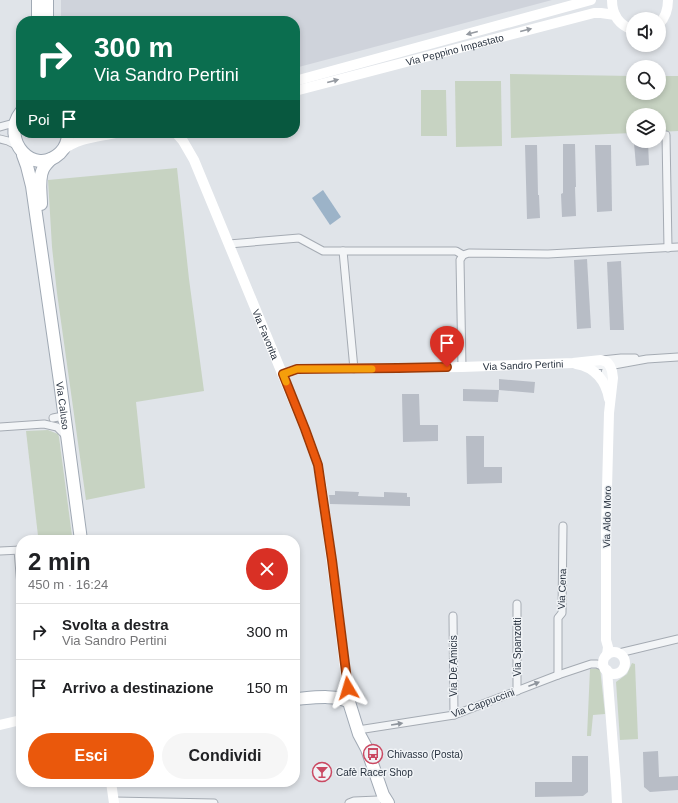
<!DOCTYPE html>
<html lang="it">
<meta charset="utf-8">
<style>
:root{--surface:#fff;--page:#f6f6f6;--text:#202124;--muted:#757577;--line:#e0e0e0;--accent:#ea580c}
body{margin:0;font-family:Helvetica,sans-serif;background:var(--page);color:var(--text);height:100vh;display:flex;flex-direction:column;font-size:15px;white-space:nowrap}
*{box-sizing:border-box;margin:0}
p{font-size:13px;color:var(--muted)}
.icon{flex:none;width:22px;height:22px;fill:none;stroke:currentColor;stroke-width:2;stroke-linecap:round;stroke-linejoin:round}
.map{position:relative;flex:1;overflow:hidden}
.sheet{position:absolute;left:16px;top:535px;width:284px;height:252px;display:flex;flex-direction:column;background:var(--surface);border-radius:16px;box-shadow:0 2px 6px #0003}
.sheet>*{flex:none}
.guide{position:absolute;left:16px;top:16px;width:284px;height:122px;border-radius:16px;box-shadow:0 2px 6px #0003;background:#0b6e4f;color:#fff;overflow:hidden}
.fabs{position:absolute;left:626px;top:12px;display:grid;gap:8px}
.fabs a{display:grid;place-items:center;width:40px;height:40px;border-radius:50%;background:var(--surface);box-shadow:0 2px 6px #0003;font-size:20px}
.pin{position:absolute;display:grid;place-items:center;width:34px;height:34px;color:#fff;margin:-41px -17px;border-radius:50% 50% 50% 0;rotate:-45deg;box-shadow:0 0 4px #0007}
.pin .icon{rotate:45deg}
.me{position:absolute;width:44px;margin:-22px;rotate:353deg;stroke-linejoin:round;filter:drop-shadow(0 0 3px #0008)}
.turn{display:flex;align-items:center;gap:14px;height:84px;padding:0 12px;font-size:18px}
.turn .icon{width:52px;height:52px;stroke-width:2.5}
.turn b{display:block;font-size:28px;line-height:34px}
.then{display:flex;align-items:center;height:38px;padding:0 12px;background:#0003;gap:8px;font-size:15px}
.round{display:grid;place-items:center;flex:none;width:42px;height:42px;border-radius:21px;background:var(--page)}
.headline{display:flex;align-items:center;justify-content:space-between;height:68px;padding:0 12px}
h1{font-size:24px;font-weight:800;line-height:30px}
.cta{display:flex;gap:8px;margin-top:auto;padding:8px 12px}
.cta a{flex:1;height:46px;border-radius:24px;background:var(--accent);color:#fff;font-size:16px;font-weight:800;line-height:46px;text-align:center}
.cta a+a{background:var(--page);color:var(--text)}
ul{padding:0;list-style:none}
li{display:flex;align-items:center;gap:12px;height:56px;padding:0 12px;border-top:1px solid var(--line)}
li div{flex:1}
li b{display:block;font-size:15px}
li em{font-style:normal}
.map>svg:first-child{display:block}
.built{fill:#cfd3db}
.green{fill:#c7d3c2}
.water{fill:#9cb3c8}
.building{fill:#b8bdc6}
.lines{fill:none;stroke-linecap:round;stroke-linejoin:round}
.street-casing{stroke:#a5abb3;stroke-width:9}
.primary-casing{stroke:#a0a9b4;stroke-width:14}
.street{stroke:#f3f5f7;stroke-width:7}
.secondary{stroke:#fff;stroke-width:10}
.primary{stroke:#fff;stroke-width:12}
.oneway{fill:#9499a0}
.oneway2{fill:#8e949c}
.route-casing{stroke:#983908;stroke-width:10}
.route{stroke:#ea580c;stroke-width:7}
.slow{stroke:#f59e0b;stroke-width:7}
.labels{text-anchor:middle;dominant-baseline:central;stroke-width:3;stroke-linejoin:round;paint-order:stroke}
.street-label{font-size:10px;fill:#293340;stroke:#f0f3f6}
.poi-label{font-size:10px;fill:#293340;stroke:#f0f3f6;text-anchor:start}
</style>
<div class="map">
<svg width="678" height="803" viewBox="0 0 678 803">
<rect width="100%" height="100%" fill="#e0e4e9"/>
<polygon class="built" points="61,0 552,0 295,68 295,21 61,21"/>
<g class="green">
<polygon points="510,74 633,76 633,93 659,93 659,76 678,76 678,131 659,132 659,115 633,115 633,133 511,138"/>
<polygon points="455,81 501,81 502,146 456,147"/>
<polygon points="421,90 446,90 447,136 421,136"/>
<polygon points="177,168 189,279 204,391 136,402 145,488 86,500 57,293 52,247 48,180"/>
<polygon points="48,430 58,434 59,437 72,536 38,536 26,431"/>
<polygon points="632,663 635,664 638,739 620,740 616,682 627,674"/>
<polygon points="600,668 605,714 593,715 591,736 587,736 590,669"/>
</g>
<polygon class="water" points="323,190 341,217 330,225 312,198"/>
<g class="building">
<polygon points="648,142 649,165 636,166 634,143"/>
<polygon points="563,144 575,144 576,187 575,187 576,216 562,217 561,194 563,193"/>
<polygon points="525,145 537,145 538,195 539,195 540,218 527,219"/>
<polygon points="595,145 611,145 612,211 597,212"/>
<polygon points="587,259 591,328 577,329 574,260"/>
<polygon points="621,261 624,330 610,330 607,262"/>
<polygon points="499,379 535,382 534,393 499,390"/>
<polygon points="463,389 499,390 498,402 463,401"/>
<polygon points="402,394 419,394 420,425 438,425 438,441 403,442"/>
<polygon points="466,436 484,436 484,467 502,467 502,483 467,484"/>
<polygon points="335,491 359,492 358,496 384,497 384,492 407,493 407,497 410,497 410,506 330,504 329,495 335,495"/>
<polygon points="658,751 659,777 678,776 678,790 650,792 644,787 643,752"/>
<polygon points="572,756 588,756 588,792 583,796 535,797 535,782 572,782"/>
</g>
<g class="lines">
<g class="street-casing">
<g id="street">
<polyline points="0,127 14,123"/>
<polyline points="666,135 668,248"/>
<polyline points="0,139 8,141 14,144"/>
<polyline points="229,244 299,238 323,251 456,251 463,255 469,253 548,254 678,247"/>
<polyline points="343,251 354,369"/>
<polyline points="602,360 621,358 635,358"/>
<polyline points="587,366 614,365 647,359 678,357"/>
<polyline points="462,367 460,260 463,255"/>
<path d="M606,385C606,375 603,373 609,363"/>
<polyline points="53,418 58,417 65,419 62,421"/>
<polyline points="0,427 44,424 57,427 66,436"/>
<polyline points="18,550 21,586"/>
<polyline points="0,551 21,550"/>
<polyline points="453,616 454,715"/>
<polyline points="619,653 678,639"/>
<polyline points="558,675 558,618 562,613 563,526"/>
<polyline points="517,691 517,604"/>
<polyline points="358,730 454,715 558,675 591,664 597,664 604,667"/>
<polyline points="114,801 214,803"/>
<polyline points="349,803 354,801 378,800"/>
</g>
</g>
<g class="primary-casing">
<g id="primary">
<polyline points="38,0 38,21"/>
<polyline points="47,0 47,21"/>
<path d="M21,112C0,139 33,178 60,153C65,148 68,141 68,133"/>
<path id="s4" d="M23,155L27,166L32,186L60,382L81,540"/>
<path d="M41,204C41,193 38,179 43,169C45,165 48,162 51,159"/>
<path d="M295,699C310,698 337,694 349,702L359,734L367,749L383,795L388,803"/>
</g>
</g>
<use href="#street" class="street"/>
<g class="secondary">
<path d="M612,0C612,15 619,25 633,30"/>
<path d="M659,24C666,17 668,10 668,0"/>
<polyline points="295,81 591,0"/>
<path id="s1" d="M295,91L594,13H601L615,15"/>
<path id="s2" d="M176,133L183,141L194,160L305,429L318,465L322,489L337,602L349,702"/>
<path d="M63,150C78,138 97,137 115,133"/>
<path d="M576,364C595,367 606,381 609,399"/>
<path id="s3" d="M283,374L297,369L398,368L462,367L573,363L601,360L607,362L610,366L612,371L613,378L609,413L606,527V640L608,647L607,655"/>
<circle cx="614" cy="663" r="11"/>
<polyline points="607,670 616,784 617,803"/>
<polyline points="0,725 21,720"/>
<polyline points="111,782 114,803"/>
</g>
<use href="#primary" class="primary"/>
</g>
<defs><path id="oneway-solid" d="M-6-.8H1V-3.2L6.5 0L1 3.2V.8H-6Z"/></defs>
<g class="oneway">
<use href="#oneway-solid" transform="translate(526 30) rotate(-14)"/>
<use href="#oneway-solid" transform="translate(472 33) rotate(165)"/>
<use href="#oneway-solid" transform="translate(333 81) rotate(-15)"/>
</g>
<g class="oneway2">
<use href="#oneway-solid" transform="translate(534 684) rotate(-21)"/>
<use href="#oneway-solid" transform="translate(397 724) rotate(-9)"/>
</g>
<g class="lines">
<g class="route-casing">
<polyline id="route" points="348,688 332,560 318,465 305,429 283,374 297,369 398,368 447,367"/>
</g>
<use href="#route" class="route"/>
<polyline class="slow" points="286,382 283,374 297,369 372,369"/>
</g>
<defs>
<g id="bus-ring" transform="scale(1)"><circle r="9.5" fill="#f0f3f6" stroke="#ca4962" stroke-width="1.5"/><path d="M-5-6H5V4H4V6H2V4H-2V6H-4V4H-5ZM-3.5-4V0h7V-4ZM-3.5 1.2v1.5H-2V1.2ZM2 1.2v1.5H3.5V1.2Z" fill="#ca4962"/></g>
<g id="bar-ring" transform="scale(1)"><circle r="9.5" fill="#f0f3f6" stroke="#ca4962" stroke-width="1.5"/><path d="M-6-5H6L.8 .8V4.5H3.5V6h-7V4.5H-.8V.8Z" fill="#ca4962"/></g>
</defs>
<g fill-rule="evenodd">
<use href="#bus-ring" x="373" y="754"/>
<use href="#bar-ring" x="322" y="772"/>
</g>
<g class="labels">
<g class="street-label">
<text stroke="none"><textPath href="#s1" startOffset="165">Via Peppino Impastato</textPath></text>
<text stroke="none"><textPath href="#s2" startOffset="221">Via Favorita</textPath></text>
<text stroke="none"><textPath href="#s3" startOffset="241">Via Sandro Pertini</textPath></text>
<text stroke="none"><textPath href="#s4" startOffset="254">Via Caluso</textPath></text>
<text transform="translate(607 517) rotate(-89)">Via Aldo Moro</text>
<text transform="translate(562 589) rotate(-88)">Via Cena</text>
<text transform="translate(517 647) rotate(-90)">Via Spanzotti</text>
<text transform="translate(453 666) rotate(-90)">Via De Amicis</text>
<text transform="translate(483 703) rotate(-20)">Via Cappuccini</text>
</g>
<g class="poi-label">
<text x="387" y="754">Chivasso (Posta)</text>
<text x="336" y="772">Cafè Racer Shop</text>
</g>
</g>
</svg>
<div class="fabs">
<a><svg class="icon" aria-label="sound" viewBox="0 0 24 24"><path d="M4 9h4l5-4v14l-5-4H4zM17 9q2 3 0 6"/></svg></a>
<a><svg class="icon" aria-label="search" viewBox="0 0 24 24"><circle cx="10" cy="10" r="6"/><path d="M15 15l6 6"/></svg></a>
<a><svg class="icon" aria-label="layers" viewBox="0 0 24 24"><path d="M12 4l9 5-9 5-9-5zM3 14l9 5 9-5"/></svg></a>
</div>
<div class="pin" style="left:447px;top:367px;background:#d93025"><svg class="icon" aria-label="arrive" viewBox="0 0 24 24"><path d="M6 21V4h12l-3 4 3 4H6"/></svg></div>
<svg class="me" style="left:348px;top:688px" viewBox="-20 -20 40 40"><path d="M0-17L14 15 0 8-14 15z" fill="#ea580c" stroke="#fff" stroke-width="4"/></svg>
<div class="guide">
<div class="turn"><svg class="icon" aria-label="right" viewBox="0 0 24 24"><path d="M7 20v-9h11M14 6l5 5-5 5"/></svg><div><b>300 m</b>Via Sandro Pertini</div></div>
<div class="then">Poi<svg class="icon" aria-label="arrive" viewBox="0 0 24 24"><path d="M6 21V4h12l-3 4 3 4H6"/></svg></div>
</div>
<section class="sheet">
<div class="headline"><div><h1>2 min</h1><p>450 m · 16:24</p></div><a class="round" style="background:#d93025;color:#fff"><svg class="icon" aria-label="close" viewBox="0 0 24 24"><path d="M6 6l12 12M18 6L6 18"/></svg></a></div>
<ul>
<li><svg class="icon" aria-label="right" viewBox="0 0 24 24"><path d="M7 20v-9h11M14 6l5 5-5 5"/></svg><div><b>Svolta a destra</b><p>Via Sandro Pertini</p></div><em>300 m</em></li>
<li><svg class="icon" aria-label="arrive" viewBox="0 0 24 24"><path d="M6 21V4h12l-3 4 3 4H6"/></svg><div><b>Arrivo a destinazione</b></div><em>150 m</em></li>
</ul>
<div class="cta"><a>Esci</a><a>Condividi</a></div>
</section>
</div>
